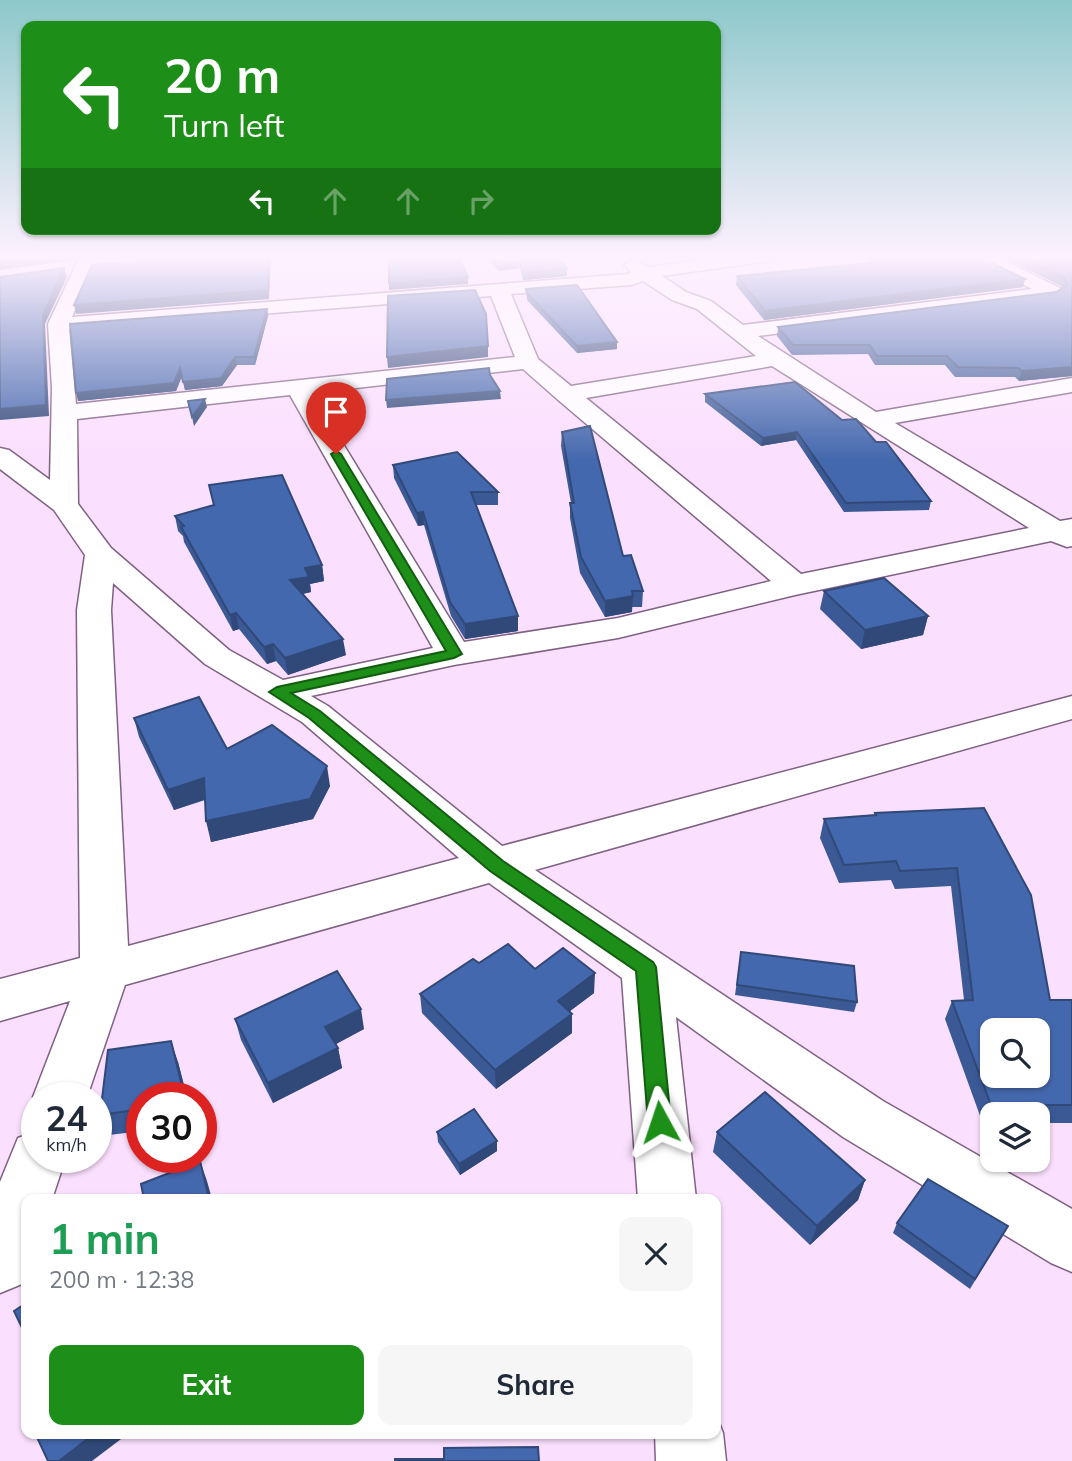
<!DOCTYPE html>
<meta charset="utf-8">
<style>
:root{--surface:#fff;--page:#f6f6f7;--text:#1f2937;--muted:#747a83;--accent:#1d8f18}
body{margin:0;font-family:Mulish,sans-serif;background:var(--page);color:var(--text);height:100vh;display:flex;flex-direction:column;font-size:26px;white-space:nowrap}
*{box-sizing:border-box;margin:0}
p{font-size:23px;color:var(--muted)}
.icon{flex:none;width:38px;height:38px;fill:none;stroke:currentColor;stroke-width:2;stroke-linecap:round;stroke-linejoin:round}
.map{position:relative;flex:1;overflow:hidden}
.panel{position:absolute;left:21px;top:1194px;width:700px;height:245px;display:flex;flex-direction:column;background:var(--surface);border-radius:14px;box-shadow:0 2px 5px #0004}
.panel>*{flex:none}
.guide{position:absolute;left:21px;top:21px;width:700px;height:214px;border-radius:14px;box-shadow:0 2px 5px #0004;background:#1d8f18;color:#fff;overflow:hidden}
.buttons{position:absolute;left:980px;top:1018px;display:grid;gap:14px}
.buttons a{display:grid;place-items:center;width:70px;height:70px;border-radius:14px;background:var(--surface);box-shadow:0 2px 5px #0004;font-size:35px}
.speed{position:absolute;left:21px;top:1082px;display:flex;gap:14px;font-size:35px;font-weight:700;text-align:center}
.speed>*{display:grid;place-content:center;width:91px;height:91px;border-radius:50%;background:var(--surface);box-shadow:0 2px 5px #0004;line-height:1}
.speed small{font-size:18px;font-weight:400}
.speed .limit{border:10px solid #d22;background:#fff;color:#111}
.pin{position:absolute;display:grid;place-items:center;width:60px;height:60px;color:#fff;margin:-72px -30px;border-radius:50% 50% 50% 0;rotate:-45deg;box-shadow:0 0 7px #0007}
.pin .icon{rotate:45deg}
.me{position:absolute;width:77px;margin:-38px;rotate:355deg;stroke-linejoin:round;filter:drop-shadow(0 0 5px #0008)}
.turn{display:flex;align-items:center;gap:24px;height:147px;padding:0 28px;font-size:32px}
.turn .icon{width:91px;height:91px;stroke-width:2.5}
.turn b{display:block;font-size:49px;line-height:60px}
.lanes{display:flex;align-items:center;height:66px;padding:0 28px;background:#0003;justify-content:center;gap:35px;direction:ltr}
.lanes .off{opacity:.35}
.round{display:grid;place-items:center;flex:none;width:74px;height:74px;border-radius:14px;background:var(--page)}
.summary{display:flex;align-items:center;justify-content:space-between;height:119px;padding:0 28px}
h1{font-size:42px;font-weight:700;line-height:52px;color:#1e9e55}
.primary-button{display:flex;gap:14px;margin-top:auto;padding:14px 28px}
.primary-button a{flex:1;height:80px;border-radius:14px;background:var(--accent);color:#fff;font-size:28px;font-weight:700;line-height:80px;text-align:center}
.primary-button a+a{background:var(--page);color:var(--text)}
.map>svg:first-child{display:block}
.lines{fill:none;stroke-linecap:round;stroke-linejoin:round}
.street-casing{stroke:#7f6183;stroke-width:3}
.street{fill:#fff;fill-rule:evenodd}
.wall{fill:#3a5995}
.shaded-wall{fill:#304979}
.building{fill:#4468ad;stroke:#304979;stroke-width:2;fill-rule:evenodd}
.route{fill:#1d8f18;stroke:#135d10;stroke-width:2}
</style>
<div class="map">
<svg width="1072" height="1461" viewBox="0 0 1072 1461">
<rect width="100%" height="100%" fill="#fbdffe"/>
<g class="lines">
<g class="street-casing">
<g id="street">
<path d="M80,256H98L72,317L628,274L631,272L624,265L633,259L648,267L731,256H778L769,261L662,276L686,292L711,301L743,325L1032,289L975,260L972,256H995L1060,288L1063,292L1060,296L1053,298L758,336L876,412L1072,378V392L895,423L1060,521L1072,519V546L1067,547L1051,541L795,595L618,638L454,665L311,696L328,706L502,846L1072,696V719L535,870L883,1101L1072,1209V1272L1051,1263L843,1137L676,1017L696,1199H638L622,978L489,883L125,985L87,1097H37V1105L33,1097L70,1001L0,1021V979L80,958L77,610L85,555L54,510L0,469V448L9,450L50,480L52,388L48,324ZM643,281L672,300L697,309L756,356L571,386L538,359L511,294L631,285ZM491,296L515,357L76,404L69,329ZM772,366L1029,528L801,574L586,398ZM523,369L557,399L771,581L618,618L464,642L312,393ZM290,395L433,648L283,680L229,650L111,548L78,504L77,419ZM113,583L205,664L302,722L459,858L128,946L111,610Z"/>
<polygon points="37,1131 37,1157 66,1157 52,1199 26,1199 26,1273 22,1284 0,1293 0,1182 18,1138"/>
<polygon points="716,1415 723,1433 726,1461 656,1461 655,1433 716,1433"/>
</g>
</g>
<use href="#street" class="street"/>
</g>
<g class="wall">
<polygon points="484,256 557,256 567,269 567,276 523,280 520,268 499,271"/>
<polygon points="869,256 978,256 1025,279 1023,287 764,320 736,285 737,276 869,264"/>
<polygon points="1000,256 1072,256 1072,376 1019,381 1015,377 955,377 945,365 875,365 868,354 792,355 777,336 778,327 1056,292 1062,288 1061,286"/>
<polygon points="526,289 617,349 577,353 527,300"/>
<polygon points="267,309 268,316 255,365 237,365 222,386 185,390 182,376 176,391 78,401"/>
<polygon points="705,394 842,420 876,442 931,501 929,510 844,512 796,440 761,446 705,402"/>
<polygon points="562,432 623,556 643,591 642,607 632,607 632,612 605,617 580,573 570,518 570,503 571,503 561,446"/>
<polygon points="393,465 498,492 498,505 476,505 518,616 518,631 465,639 451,616 424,525 418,526 394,478"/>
<polygon points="209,485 322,565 324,581 310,584 311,592 303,594 346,655 288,675 276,661 267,664 239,629 233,631 184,542 183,536 178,531 175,516 214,506"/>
<polygon points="824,591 928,616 923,635 861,649 820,609"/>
<polygon points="134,718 227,749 330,786 313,819 211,842 205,800 174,810 139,737"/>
<polygon points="984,808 1050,1000 1072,1000 1072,1123 1038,1123 1038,1115 992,1115 992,1124 983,1124 945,1019 952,1001 964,1000 951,886 895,889 891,880 839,883 820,838 824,819 874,815 875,813"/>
<polygon points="741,952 857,1002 854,1012 735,995"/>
<polygon points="479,963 535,969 594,993 570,1011 572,1014 572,1033 496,1089 422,1013 420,994"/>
<polygon points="235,1019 364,1029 335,1044 338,1048 342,1068 273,1103 241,1040"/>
<polygon points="178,1062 187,1097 142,1097 142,1131 109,1135 100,1115"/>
<polygon points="437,1132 497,1141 497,1151 460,1175 438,1142"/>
<polygon points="717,1132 865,1180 858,1200 810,1245 713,1152"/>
<polygon points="897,1223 1002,1236 970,1289 893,1233"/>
</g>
<g class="shaded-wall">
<polygon points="38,256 78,256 75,260 0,270 0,261"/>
<polygon points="271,256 269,299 76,314 74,305"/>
<polygon points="520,261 520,268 499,271 499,264"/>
<polygon points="64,268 67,277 45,324 49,416 0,420 0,409"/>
<polygon points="567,269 567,276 523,280 523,273"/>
<polygon points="468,277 468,284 389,290 389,283"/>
<polygon points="1025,279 1023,287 764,320 765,311"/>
<polygon points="267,309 268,316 255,365 254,357"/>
<polygon points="617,342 617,349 577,353 577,346"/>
<polygon points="488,346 488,357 388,368 387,357"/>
<polygon points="235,357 237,365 222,386 185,390 183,382"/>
<polygon points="1072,367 1072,376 1019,381 1022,371"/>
<polygon points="180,368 182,376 176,391 78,401 76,393"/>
<polygon points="500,391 501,399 387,408 386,400"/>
<polygon points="205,399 207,407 194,426 192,417"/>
<polygon points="797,432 796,440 761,446 763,438"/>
<polygon points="423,512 424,525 418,526 417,513"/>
<polygon points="322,565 324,581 310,584 311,592 292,596 290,580 305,568"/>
<polygon points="633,596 632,612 605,617 605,601"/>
<polygon points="236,613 239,629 233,631 230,615"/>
<polygon points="518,616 518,631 465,639 465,624"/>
<polygon points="928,616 923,635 861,649 865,630"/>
<polygon points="343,639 346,655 288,675 285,658"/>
<polygon points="273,644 276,661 267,664 264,647"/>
<polygon points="327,766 330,786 313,819 211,842 206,821"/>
<polygon points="204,778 209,798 174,810 168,790"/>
<polygon points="595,973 594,993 558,1020 558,1001"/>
<polygon points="361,1009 364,1029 329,1048 325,1027"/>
<polygon points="572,1014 572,1033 496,1089 495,1070"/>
<polygon points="171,1041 178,1062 187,1097 179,1097"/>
<polygon points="338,1048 342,1068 273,1103 268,1083"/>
<polygon points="497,1141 497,1151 460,1175 459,1164"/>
<polygon points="200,1161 207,1181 212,1199 209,1199"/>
<polygon points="865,1180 858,1200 810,1245 817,1226"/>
<polygon points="95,1433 129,1433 92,1461 59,1461"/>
</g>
<g class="building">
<polygon points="0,256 38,256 0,261"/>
<polygon points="198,256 269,256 268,290 74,305 92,265"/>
<polygon points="389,256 458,256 468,277 389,283"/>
<polygon points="490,256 557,256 567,269 523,273 520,261 499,264"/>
<polygon points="871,256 978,256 1025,279 765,311 737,276 871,263"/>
<polygon points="1019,256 1072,256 1072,367 1022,371 1018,368 958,367 947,356 877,356 870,345 793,345 778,327 1056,292 1068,285 1064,277"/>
<polygon points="64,268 43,315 46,405 0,409 0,277"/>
<polygon points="577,285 617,342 577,346 527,293 526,289"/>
<polygon points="475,290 486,314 488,346 387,357 388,296"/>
<polygon points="267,309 254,357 235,357 221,378 183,382 180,368 174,383 76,393 70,324"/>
<polygon points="489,368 490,375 500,391 386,400 387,379"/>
<polygon points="795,382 842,420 856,419 876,442 886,442 931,501 846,503 797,432 763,438 705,394"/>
<polygon points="205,399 192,417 188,401"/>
<polygon points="590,426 623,556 631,555 643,591 632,591 633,596 605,601 581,557 570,503 574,503 562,432"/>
<polygon points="457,452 498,492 471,492 518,616 465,624 450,602 423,512 417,513 393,465"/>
<polygon points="282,475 322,565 305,568 309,577 290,580 343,639 285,658 273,644 264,647 236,613 230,615 181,527 184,526 175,516 214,505 209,485"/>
<polygon points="884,578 928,616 865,630 824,591"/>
<polygon points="199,697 227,749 272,725 327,766 310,799 206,821 204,778 168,790 134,718"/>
<path d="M984,808L1031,895L1050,1000H1072V1105H991L952,1001L973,1000L957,868L900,871L896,861L844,865L824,819L876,815L875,813ZM992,1031H1038V1076H992Z"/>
<polygon points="508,944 535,969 563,948 595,973 558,1001 572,1014 495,1070 420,994 473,959 479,963"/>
<polygon points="741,952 854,966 857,1002 737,985"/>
<polygon points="337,971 361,1009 325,1027 338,1048 268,1083 235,1019"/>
<polygon points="171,1041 181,1082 179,1097 142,1097 142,1109 100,1115 108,1050"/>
<polygon points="765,1092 865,1180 817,1226 717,1132"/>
<polygon points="474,1109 497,1141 459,1164 437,1132"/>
<polygon points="200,1161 209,1199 144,1199 141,1184"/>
<polygon points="928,1179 1008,1226 975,1279 897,1223"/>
<polygon points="26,1303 26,1336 14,1311"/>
<polygon points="35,1433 95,1433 59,1461 48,1461"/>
<polygon points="538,1447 539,1461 395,1461 395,1459 444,1459 444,1448"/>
</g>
<linearGradient id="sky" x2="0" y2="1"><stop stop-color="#8dc8ca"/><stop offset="0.56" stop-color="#fdf1ff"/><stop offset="1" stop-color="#fdf1ff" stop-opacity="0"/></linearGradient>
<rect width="1072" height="460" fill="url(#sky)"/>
<polygon class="route" points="336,451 341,454 462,654 454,658 291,693 320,711 503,861 653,962 656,967 671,1122 668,1129 660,1132 652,1129 648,1122 636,971 490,871 309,718 269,692 277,687 446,651 331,454"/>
</svg>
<div class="buttons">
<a><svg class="icon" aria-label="search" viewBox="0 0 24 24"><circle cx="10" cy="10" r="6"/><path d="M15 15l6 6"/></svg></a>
<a><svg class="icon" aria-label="layers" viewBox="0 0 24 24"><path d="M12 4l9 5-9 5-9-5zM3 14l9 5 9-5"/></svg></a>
</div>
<div class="speed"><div>24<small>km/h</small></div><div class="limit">30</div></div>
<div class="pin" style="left:336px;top:454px;background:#d93025"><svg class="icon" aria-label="arrive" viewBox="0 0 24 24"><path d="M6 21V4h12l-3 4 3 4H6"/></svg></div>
<svg class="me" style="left:660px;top:1122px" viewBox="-20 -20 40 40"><path d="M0-17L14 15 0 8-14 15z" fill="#1d8f18" stroke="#fff" stroke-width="4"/></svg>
<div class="guide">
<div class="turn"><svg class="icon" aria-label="left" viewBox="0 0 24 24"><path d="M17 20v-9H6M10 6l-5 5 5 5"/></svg><div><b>20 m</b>Turn left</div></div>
<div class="lanes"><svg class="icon" aria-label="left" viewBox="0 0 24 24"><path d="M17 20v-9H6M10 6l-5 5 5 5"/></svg><svg class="icon off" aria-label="ahead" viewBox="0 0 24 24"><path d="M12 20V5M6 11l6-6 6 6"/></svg><svg class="icon off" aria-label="ahead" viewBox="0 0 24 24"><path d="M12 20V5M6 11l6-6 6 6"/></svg><svg class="icon off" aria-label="right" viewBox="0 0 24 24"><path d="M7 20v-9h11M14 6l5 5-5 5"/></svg></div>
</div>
<section class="panel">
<div class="summary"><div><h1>1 min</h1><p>200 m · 12:38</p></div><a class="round"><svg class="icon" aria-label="close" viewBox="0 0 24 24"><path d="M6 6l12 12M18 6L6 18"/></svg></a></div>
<div class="primary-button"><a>Exit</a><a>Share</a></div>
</section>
</div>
